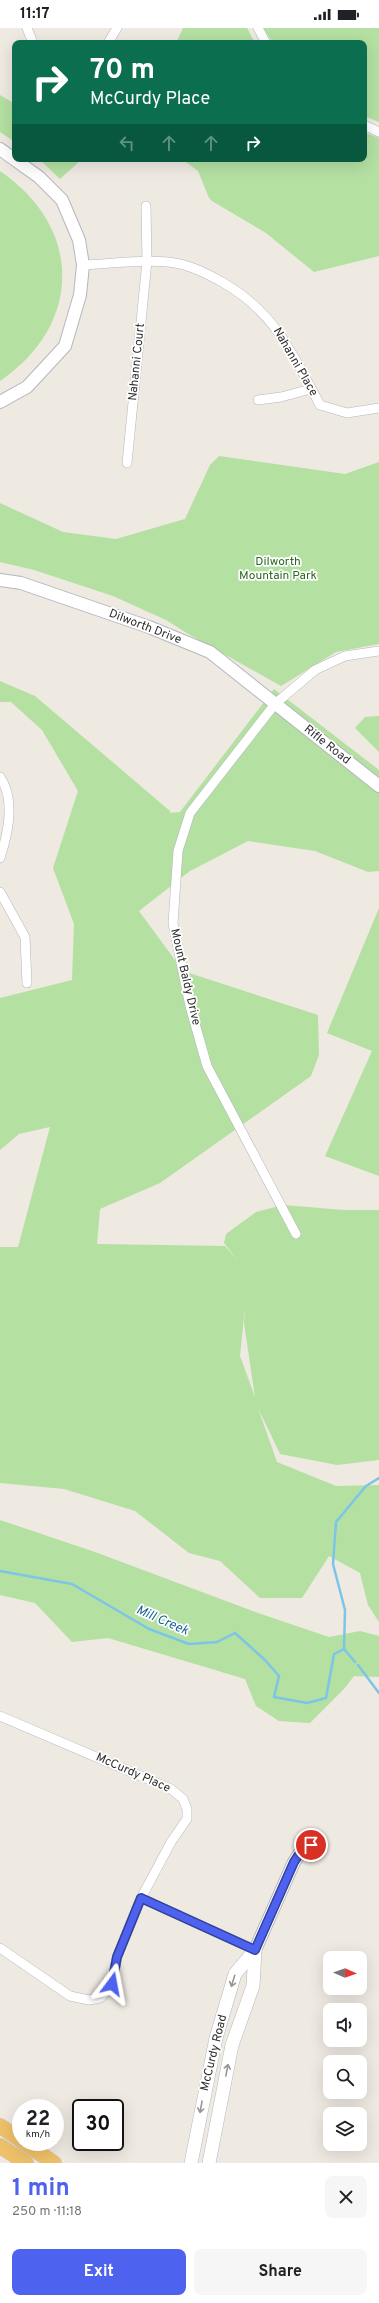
<!DOCTYPE html>
<meta charset="utf-8">
<style>
:root{--surface:#fff;--page:#f6f6f6;--text:#202124;--muted:#757577;--accent:#4d62ef}
body{margin:0;font-family:Overpass,sans-serif;background:var(--page);color:var(--text);height:100vh;display:flex;flex-direction:column;font-size:15px;white-space:nowrap}
*{box-sizing:border-box;margin:0}
p{font-size:13px;color:var(--muted)}
.icon{flex:none;width:22px;height:22px;fill:none;stroke:currentColor;stroke-width:2;stroke-linecap:round;stroke-linejoin:round}
.map{position:relative;height:2135px;overflow:hidden}
.panel{display:flex;flex-direction:column;background:var(--surface);flex:1}
.panel>*{flex:none}
.hud{position:absolute;left:12px;top:12px;width:355px;height:122px;border-radius:8px;box-shadow:0 4px 16px #0002;background:#0b6e4f;color:#fff;overflow:hidden}
.needle{width:26px;rotate:92deg}
.buttons{position:absolute;left:323px;top:1923px;display:grid;gap:8px}
.buttons a{display:grid;place-items:center;width:44px;height:44px;border-radius:8px;background:var(--surface);box-shadow:0 4px 16px #0002;font-size:20px}
.speed{position:absolute;left:12px;top:2071px;display:flex;gap:8px;font-size:20px;font-weight:700;text-align:center}
.speed>*{display:grid;place-content:center;width:52px;height:52px;border-radius:50%;background:var(--surface);box-shadow:0 4px 16px #0002;line-height:1}
.speed small{font-size:10px;font-weight:400}
.speed .limit{border:2px solid #111;border-radius:6px;background:#fff;color:#111}
.pin{position:absolute;display:grid;place-items:center;width:34px;height:34px;color:#fff;margin:-17px;border:2px solid #fff;border-radius:50%;box-shadow:0 1px 4px #0007}
.me{position:absolute;width:44px;margin:-22px;rotate:13deg;stroke-linejoin:round;filter:drop-shadow(0 0 3px #0008)}
.turn{display:flex;align-items:center;gap:14px;height:84px;padding:0 12px;font-size:18px}
.turn .icon{width:52px;height:52px;stroke-width:2.5}
.turn b{display:block;font-size:28px;line-height:34px}
.lanes{display:flex;align-items:center;height:38px;padding:0 12px;background:#0003;justify-content:center;gap:20px;direction:ltr}
.lanes .off{opacity:.35}
.round{display:grid;place-items:center;flex:none;width:42px;height:42px;border-radius:8px;background:var(--page)}
.summary{display:flex;align-items:center;justify-content:space-between;height:68px;padding:0 12px}
h1{font-size:24px;font-weight:700;line-height:30px;color:var(--accent)}
.button{display:flex;gap:8px;margin-top:auto;padding:8px 12px}
.button a{flex:1;height:46px;border-radius:8px;background:var(--accent);color:#fff;font-size:16px;font-weight:700;line-height:46px;text-align:center}
.button a+a{background:var(--page);color:var(--text)}
.status{display:flex;justify-content:space-between;align-items:center;height:28px;padding:0 20px;background:var(--surface);direction:ltr}
.status svg{height:11px;fill:currentColor}
.map>svg:first-child{display:block}
.green{fill:#b4e0a2;fill-rule:evenodd}
.lines{fill:none;stroke-linecap:round;stroke-linejoin:round}
.stream{stroke:#7cc5e8;stroke-width:2.5}
.minor-casing{stroke:#b5b6c0;stroke-width:10}
.tertiary-casing{stroke:#b5b6c0;stroke-width:14}
.secondary-casing{stroke:#b5b6c0;stroke-width:14}
.trunk-casing{stroke:#c9c9c9;stroke-width:16}
.minor{stroke:#fff;stroke-width:9}
.tertiary{stroke:#fff;stroke-width:12}
.secondary{stroke:#fff;stroke-width:13}
.trunk{stroke:#eec069;stroke-width:15}
.oneway{stroke:#969696}
.route-casing{stroke:#32409b;stroke-width:10}
.route{stroke:#4d62ef;stroke-width:7}
.labels{text-anchor:middle;dominant-baseline:central;stroke-width:3.5;stroke-linejoin:round;paint-order:stroke}
.street-label{font-size:12px;fill:#2e2e2e;stroke:#fff}
.park-label{font-size:12px;fill:#2b6820;stroke:#fff}
.water-label{font-size:13px;font-style:italic;fill:#176499;stroke:#fff}
</style>
<div class="status"><b>11:17</b><svg viewBox="0 0 49 12"><path d="M0 12V9h3v3zM5 12V6h3v6zM10 12V3h3v9zM15 12V0h3v12zM26 1h20v11H26zM47 4h2v5h-2z"/></svg></div>
<div class="map">
<svg width="379" height="2135" viewBox="0 0 379 2135">
<rect width="100%" height="100%" fill="#eee9e1"/>
<g class="green">
<polygon points="183,0 247,0 255,15 176,15"/>
<polygon points="263,0 379,0 379,94 364,88 364,15 273,15"/>
<polygon points="0,67 15,76 15,114 0,104"/>
<polygon points="364,104 379,110 379,228 314,244 266,205 212,173 209,170 198,143 182,131 364,131"/>
<polygon points="39,131 82,131 60,151"/>
<path d="M0,143C83,200 83,296 0,353Z"/>
<polygon points="219,428 345,446 379,434 379,616 336,624 281,658 190,607 166,592 113,568 34,542 0,534 0,475 63,504 116,511 185,491 210,437"/>
<path d="M0,653L35,668L170,783V785L180,784L274,661L379,742V843L368,844L315,823L248,813L190,843L139,883L183,943L318,987L319,1027L311,1048L160,1155L100,1181L97,1216L225,1218L238,1233L224,1215L226,1206L256,1184L283,1177L344,1182H379V1432L337,1437L280,1426L258,1380L277,1434L336,1458L379,1457V1594L368,1577L360,1545L329,1528L302,1570H260L220,1533L189,1525L135,1483L64,1461L0,1455V1219H18L50,1099L19,1106L0,1122V970L72,952L74,896L53,840L78,763L42,702L11,674H0ZM245,1279L244,1295L255,1369L240,1328Z"/>
<polygon points="379,688 379,724 355,700 365,689"/>
<polygon points="379,880 379,1148 325,1128 372,1023 327,1005"/>
<polygon points="0,1492 95,1524 258,1585 329,1609 360,1603 379,1608 379,1649 354,1648 344,1661 310,1695 279,1693 256,1678 245,1651 108,1610 72,1614 35,1575 0,1567"/>
</g>
<g class="lines">
<g class="stream">
<polyline points="0,1543 72,1556 149,1601 189,1616 217,1614 235,1605 265,1632 279,1648 274,1669 307,1675 326,1670 334,1626 344,1621 355,1634"/>
<polyline points="344,1621 345,1582 333,1536 336,1494 366,1458 379,1450"/>
<polyline points="358,1637 379,1665"/>
</g>
<g class="minor-casing">
<g id="minor">
<polyline points="27,0 33,15"/>
<polyline points="258,0 266,15"/>
<polyline points="108,15 117,0"/>
<polyline points="364,97 379,104"/>
<path d="M83,237C111,236 140,231 168,234C188,236 204,244 222,254C275,284 292,325 320,377L347,385L379,380"/>
<polyline points="258,372 281,369 311,361"/>
<polyline points="127,435 147,233 146,178"/>
<path d="M0,749C16,772 8,806 0,830"/>
<polyline points="0,864 25,909 27,955"/>
<polyline points="296,1206 207,1038 190,978 173,895 178,823 190,785 275,676 315,642 345,628 379,623"/>
<polyline points="0,1688 171,1761 183,1771 187,1781 187,1791 171,1814 141,1870 117,1929 112,1956 107,1963 100,1970 89,1972 70,1968 0,1920"/>
<polyline points="141,1870 255,1922"/>
</g>
</g>
<g class="tertiary-casing">
<g id="tertiary">
<polyline points="0,121 39,149 62,172 79,212 83,237 80,267 65,318 27,359 0,374"/>
<polyline points="0,552 21,555 149,599 210,624 379,758"/>
<polyline points="255,1922 294,1834 302,1822 311,1817"/>
</g>
</g>
<g class="secondary-casing">
<g id="secondary">
<polyline points="191,2135 216,2010 235,1946 255,1922"/>
<polyline points="209,2135 232,2017 253,1958 255,1922"/>
</g>
</g>
<g class="trunk-casing">
<g id="trunk">
<polyline points="0,2098 21,2112"/>
<polyline points="23,2114 54,2135"/>
<polyline points="0,2118 26,2135"/>
</g>
</g>
<use href="#minor" class="minor"/>
<use href="#tertiary" class="tertiary"/>
<use href="#secondary" class="secondary"/>
<use href="#trunk" class="trunk"/>
</g>
<defs><path id="oneway-shaft" d="M-6 0H5M1.5-3L5.5 0L1.5 3" fill="none" stroke-width="1.6" stroke-linecap="round" stroke-linejoin="round"/></defs>
<g class="oneway">
<use href="#oneway-shaft" transform="translate(233 1953) rotate(107)"/>
<use href="#oneway-shaft" transform="translate(227 2042) rotate(-79)"/>
<use href="#oneway-shaft" transform="translate(201 2079) rotate(100)"/>
</g>
<g class="lines">
<g class="route-casing">
<polyline id="route" points="112,1956 117,1929 141,1870 255,1922 294,1834 302,1822 311,1817"/>
</g>
<use href="#route" class="route"/>
</g>
<g class="labels">
<g class="street-label">
<text transform="translate(137 334) rotate(-84)">Nahanni Court</text>
<text transform="translate(295 334) rotate(60)">Nahanni Place</text>
<text transform="translate(145 599) rotate(21)">Dilworth Drive</text>
<text transform="translate(327 717) rotate(38)">Rifle Road</text>
<text transform="translate(185 949) rotate(77)">Mount Baldy Drive</text>
<text transform="translate(133 1745) rotate(24)">McCurdy Place</text>
<text transform="translate(214 2025) rotate(-76)">McCurdy Road</text>
</g>
<g class="park-label">
<text x="278" y="534">Dilworth<tspan x="278" dy="14">Mountain Park</tspan></text>
</g>
<g class="water-label">
<text transform="translate(162 1593) rotate(24)">Mill Creek</text>
</g>
</g>
</svg>
<div class="buttons">
<a><svg class="needle" viewBox="-14 -14 28 28"><path d="M0-13l5 13h-10z" fill="#e53935"/><path d="M0 13l5-13h-10z" fill="#757577"/></svg></a>
<a><svg class="icon" aria-label="sound" viewBox="0 0 24 24"><path d="M4 9h4l5-4v14l-5-4H4zM17 9q2 3 0 6"/></svg></a>
<a><svg class="icon" aria-label="search" viewBox="0 0 24 24"><circle cx="10" cy="10" r="6"/><path d="M15 15l6 6"/></svg></a>
<a><svg class="icon" aria-label="layers" viewBox="0 0 24 24"><path d="M12 4l9 5-9 5-9-5zM3 14l9 5 9-5"/></svg></a>
</div>
<div class="speed"><div>22<small>km/h</small></div><div class="limit">30</div></div>
<div class="pin" style="left:311px;top:1817px;background:#d93025"><svg class="icon" aria-label="arrive" viewBox="0 0 24 24"><path d="M6 21V4h12l-3 4 3 4H6"/></svg></div>
<svg class="me" style="left:112px;top:1956px" viewBox="-20 -20 40 40"><path d="M0-17L14 15 0 8-14 15z" fill="#4d62ef" stroke="#fff" stroke-width="4"/></svg>
<div class="hud">
<div class="turn"><svg class="icon" aria-label="right" viewBox="0 0 24 24"><path d="M7 20v-9h11M14 6l5 5-5 5"/></svg><div><b>70 m</b>McCurdy Place</div></div>
<div class="lanes"><svg class="icon off" aria-label="left" viewBox="0 0 24 24"><path d="M17 20v-9H6M10 6l-5 5 5 5"/></svg><svg class="icon off" aria-label="ahead" viewBox="0 0 24 24"><path d="M12 20V5M6 11l6-6 6 6"/></svg><svg class="icon off" aria-label="ahead" viewBox="0 0 24 24"><path d="M12 20V5M6 11l6-6 6 6"/></svg><svg class="icon" aria-label="right" viewBox="0 0 24 24"><path d="M7 20v-9h11M14 6l5 5-5 5"/></svg></div>
</div>
</div>
<section class="panel">
<div class="summary"><div><h1>1 min</h1><p>250 m · 11:18</p></div><a class="round"><svg class="icon" aria-label="close" viewBox="0 0 24 24"><path d="M6 6l12 12M18 6L6 18"/></svg></a></div>
<div class="button"><a>Exit</a><a>Share</a></div>
</section>
